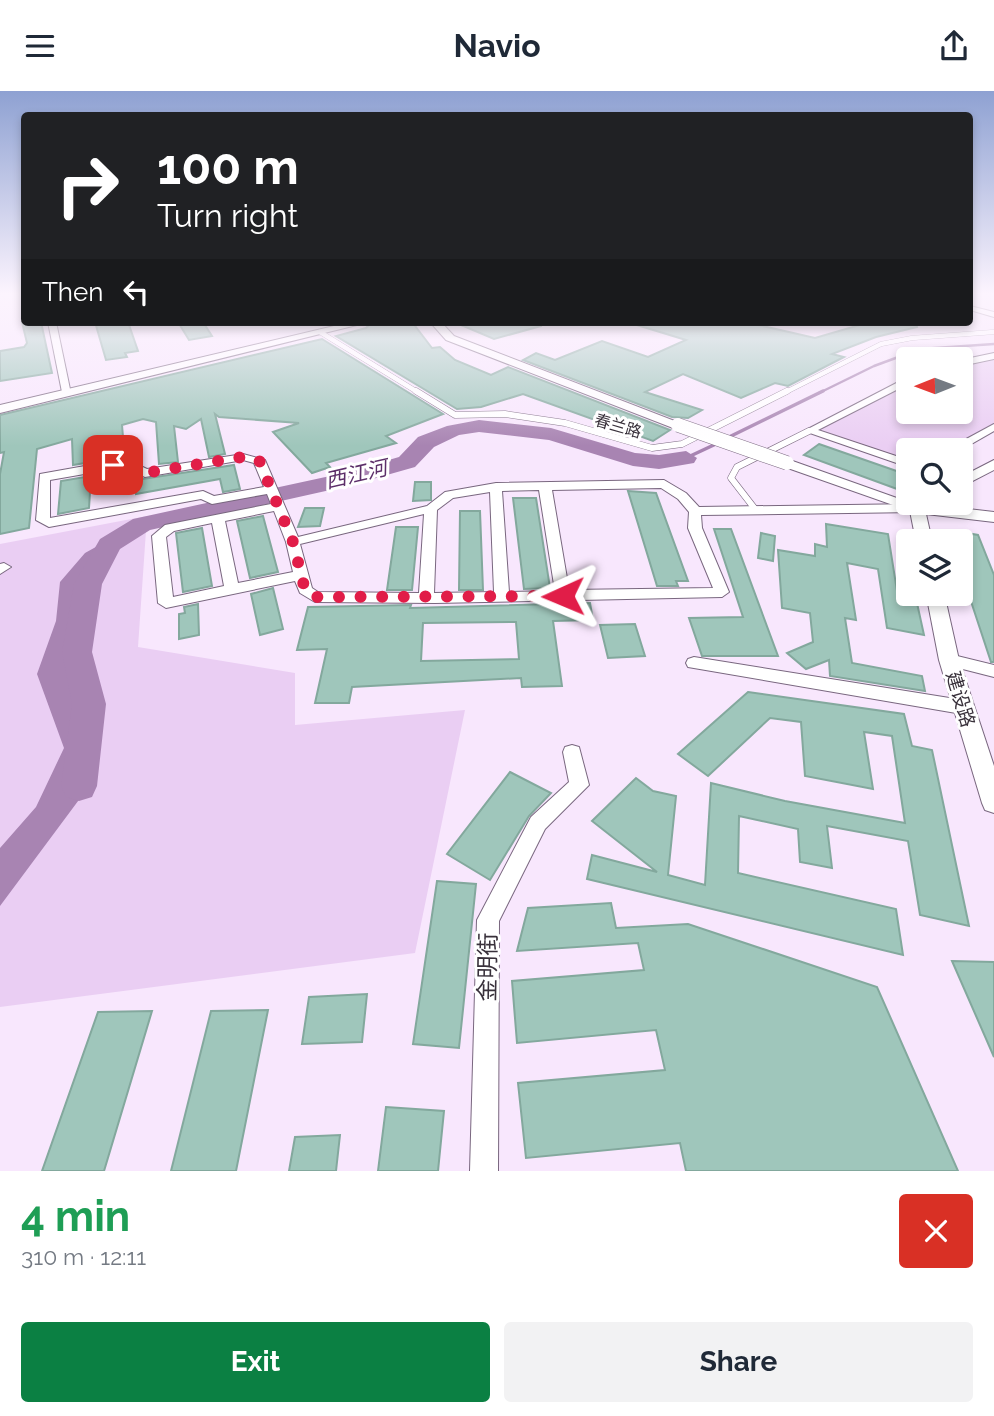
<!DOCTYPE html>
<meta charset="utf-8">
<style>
:root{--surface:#fff;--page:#f2f2f3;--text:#1f2937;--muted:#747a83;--accent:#0b8043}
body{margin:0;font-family:Raleway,"Noto Sans SC",sans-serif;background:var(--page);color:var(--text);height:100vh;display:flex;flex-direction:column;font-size:26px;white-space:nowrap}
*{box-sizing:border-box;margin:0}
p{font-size:23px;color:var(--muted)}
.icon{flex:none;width:38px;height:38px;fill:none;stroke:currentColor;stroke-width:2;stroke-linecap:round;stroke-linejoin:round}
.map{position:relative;height:1080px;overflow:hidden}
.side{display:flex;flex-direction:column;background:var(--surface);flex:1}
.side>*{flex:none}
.banner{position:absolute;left:21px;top:21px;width:952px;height:214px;border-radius:7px;box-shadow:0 4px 10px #0003;background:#202124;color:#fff;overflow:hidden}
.needle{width:46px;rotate:269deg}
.fabs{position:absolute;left:896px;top:256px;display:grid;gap:14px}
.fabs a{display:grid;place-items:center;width:77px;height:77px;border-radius:7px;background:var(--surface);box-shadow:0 4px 10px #0003;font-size:35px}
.pin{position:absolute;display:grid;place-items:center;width:60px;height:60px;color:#fff;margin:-30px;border-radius:14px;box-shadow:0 4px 10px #0006}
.me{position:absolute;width:77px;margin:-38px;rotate:269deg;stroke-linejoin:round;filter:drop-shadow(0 0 5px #0008)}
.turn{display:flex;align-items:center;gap:24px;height:147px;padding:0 21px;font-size:32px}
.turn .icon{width:91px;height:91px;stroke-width:2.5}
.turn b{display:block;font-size:49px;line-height:60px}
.then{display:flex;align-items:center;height:66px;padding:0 21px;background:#0003;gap:14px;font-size:26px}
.round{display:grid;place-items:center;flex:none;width:74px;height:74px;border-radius:7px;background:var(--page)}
.summary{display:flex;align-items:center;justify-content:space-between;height:119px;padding:0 21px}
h1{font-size:42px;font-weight:700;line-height:52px;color:#1e9e55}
.action{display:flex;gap:14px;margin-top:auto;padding:14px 21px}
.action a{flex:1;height:80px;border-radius:7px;background:var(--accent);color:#fff;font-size:28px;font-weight:700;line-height:80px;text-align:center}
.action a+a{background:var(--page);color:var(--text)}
header{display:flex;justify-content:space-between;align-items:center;height:91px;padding:0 21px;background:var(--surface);font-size:32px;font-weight:700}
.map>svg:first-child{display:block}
.green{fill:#eacef3}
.water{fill:#a884b2}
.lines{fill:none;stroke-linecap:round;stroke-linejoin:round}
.stream-far1{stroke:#a884b2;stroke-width:2.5}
.stream{stroke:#a884b2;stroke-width:3.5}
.river{fill:#a884b2;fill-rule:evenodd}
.building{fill:#9fc6bb;stroke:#83a89d;stroke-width:2;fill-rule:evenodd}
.service-far1-casing{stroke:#79677f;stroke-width:5}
.service-casing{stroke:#79677f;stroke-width:7}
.minor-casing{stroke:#79677f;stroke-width:2}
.tertiary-casing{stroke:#79677f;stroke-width:2}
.service-far1{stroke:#fff;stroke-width:4.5}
.service{stroke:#fff;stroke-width:6}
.minor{fill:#fff;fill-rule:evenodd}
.tertiary{fill:#fff;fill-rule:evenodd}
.tertiary-bridge-casing{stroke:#79677f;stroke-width:15;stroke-linecap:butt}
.tertiary-bridge{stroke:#fff;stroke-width:14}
.route{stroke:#e11d48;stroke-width:12;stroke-dasharray:0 21.6}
.labels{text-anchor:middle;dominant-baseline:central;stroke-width:6;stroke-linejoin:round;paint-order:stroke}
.far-street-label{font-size:16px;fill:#39313b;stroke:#fff}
.street-label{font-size:19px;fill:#39313b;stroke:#fff}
.water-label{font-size:21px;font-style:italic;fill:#5c2e69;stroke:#fff}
.near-street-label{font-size:23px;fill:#39313b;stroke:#fff}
</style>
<header><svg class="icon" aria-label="menu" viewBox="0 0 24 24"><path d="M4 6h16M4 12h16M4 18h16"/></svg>Navio<svg class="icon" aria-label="share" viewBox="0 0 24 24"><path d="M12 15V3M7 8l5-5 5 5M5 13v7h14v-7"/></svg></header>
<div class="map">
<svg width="994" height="1080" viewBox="0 0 994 1080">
<rect width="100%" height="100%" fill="#f8e7fd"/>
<g class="green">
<polygon points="994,265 994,336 952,359 908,359 908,373 809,340 908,289 908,320 961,320 961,272"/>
<polygon points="147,425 138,556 295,582 295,634 465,619 415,862 0,916 0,453"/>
</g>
<polygon class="water" points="112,447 84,487 93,506 79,550 87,698 0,815 0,757 36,716 64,657 37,583 56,530 60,491 85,462"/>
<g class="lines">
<polyline class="stream-far1" points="819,302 874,275 920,258 994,253"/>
<g class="stream">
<polyline points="727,347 823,300"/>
<polyline points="686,367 718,352"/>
</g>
<polygon class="river" points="479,329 551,337 635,362 659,364 686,360 697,367 694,372 659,378 633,375 549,349 479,341 459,344 434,356 415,376 348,395 150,439 120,458 102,493 92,561 106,613 97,695 92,706 79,710 66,706 61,695 72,613 62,561 74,493 100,448 133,428 344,382 399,366 418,346 447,335"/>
</g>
<g class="building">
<polygon points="22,231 41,231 52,282 0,290 0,260 24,256 27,252"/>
<polygon points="95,231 128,231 138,260 125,262 127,266 106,269"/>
<polygon points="178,231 203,231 212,245 189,249"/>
<polygon points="372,231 412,231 432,257 440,256 455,269 491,284 508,276 670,339 653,350 523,303 481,316 457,318 336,245 366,237"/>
<polygon points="454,231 540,231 541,235 494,248"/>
<polygon points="638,231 745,231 815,247 870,231 916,231 917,236 876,246 832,263 844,266 788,295 775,292 741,307 683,283 645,301 702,319 688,327 672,326 523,269 536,262 555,269 602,250 648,266 686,249 637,234"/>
<polygon points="322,248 443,323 386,345 396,352 326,372 330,376 312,382 273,341 299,332 219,326 215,323 225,363 209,366 201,328 186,338 174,335 178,371 159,373 156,331 143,328 122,334 123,346 113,348 115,367 73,374 72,348 37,358 29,437 0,443 0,383 4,361 0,362 0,324"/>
<polygon points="819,353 908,384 908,402 804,364"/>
<polygon points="234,374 240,398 223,401 220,388 136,403 136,389"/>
<polygon points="91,385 89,417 58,423 61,390"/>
<polygon points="415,391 431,391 431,409 413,410"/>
<polygon points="628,400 656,402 688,490 676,490 678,495 657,495"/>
<polygon points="513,407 536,407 550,497 524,498"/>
<polygon points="305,417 324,417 320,435 298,436"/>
<polygon points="460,420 480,420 483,499 459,499"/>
<polygon points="263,425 278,481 250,487 237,430"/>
<polygon points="826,433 888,443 897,500 915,503 924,544 887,537 878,478 847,472 856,529 845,527 852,572 922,585 925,600 830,585 829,569 806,578 787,562 813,551 810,522 782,517 778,459 815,465 815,453 827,456"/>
<polygon points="396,436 418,436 412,499 387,499"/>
<polygon points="202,437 212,495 183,501 176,442"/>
<polygon points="714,438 731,438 778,565 702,565 689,527 743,526"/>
<polygon points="961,441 978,444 994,484 994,571 991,571 961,480 967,481 961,463"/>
<polygon points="761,442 775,445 773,470 758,467"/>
<polygon points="273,497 283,538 260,544 251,503"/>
<path d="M590,512L593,529L553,530L562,595L522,596L521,587L352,596L349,612H315L327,558L297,559L308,516L411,514L410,517ZM516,531L519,568L421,570L423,532Z"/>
<polygon points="198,513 199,544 179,548 179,523 185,522 184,516"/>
<polygon points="635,533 645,565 608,567 600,534"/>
<polygon points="748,601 904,623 912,655 932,659 969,835 920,824 908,750 827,735 832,777 800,771 798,738 739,725 738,782 896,818 903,864 587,788 592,764 657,781 592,730 636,687 653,700 676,705 668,784 705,794 711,692 785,710 905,732 892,645 864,641 873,698 805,685 801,631 770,627 708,685 678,663"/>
<polygon points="510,681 551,702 529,725 490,789 447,763"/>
<polygon points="437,790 476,793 459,957 413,953"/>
<polygon points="611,812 616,837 688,833 877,896 958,1080 686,1080 680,1052 526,1067 518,992 665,979 656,939 517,952 512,890 644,879 638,852 517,860 528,817"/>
<polygon points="952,870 994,871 994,966"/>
<polygon points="367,903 362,951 302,953 309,906"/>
<polygon points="268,919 236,1080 171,1080 211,920"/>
<polygon points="152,920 104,1080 42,1080 98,921"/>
<polygon points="386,1016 444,1020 438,1080 378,1080"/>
<polygon points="340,1044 336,1080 289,1080 295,1046"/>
</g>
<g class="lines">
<g class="service-far1-casing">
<g id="service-far1">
<polyline points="320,241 419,302"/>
<polyline points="784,302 881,253 912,247 994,241"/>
</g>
</g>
<g class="service-casing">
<g id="service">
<polyline points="416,300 455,324 505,323 565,332 652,357 682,353 787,300"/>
<polyline points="755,418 731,387 737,376 809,340"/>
</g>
</g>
<g class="minor-casing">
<g id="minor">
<polygon points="970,215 994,221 994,226 970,219"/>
<polygon points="48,231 56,231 71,303 62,301"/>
<polygon points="994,262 994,268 961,275 961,269"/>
<polygon points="908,286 908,293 818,339 908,369 908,376 804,340"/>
<polygon points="994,333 994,340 961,359 946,359"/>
<path d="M243,363L265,369L298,446L427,415L445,401L496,392L664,389L686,402L699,416L917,413L923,417L917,421L701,424L702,437L729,501L722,506L435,512L315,511L300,502L295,490L166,517L158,512L152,445L165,434L271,413L267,403L212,413L201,408L49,436L36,429L40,383L113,370H130L147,378ZM243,369L254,372L264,396L214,405L203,400L50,427V389L113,378H128L145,386ZM661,397L678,408L689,421L688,437L713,497L569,499L552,399ZM539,399L555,500L509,501L502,400ZM490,401L494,501L434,502L437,419L453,407ZM274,420L286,451L293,481L238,492L225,430ZM424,423L419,502L318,501L312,497L300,453ZM212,432L224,495L173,506L166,446L174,440Z"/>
<polygon points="4,472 11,476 0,483 0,473"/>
<polygon points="949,563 994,574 994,586 943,573 941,569"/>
<polygon points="694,566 962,609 968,611 971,616 968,621 962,623 688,576 686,572 688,568"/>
<polygon points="572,654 579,656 589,694 545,738 499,830 498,1080 470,1080 477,829 531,726 569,691 563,661 565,656"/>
</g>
</g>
<g class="tertiary-casing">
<g id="tertiary">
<polygon points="351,231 369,231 0,322 0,314"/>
<polygon points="430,231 441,231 454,245 685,334 673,337 446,249"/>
<polygon points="787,368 908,411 994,421 994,431 926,423 932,450 916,450 910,420 782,375 780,372"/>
<polygon points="994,369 994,379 961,396 961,386"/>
<polygon points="926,502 944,502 959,569 994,675 994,722 985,719 982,712 939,569"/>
</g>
</g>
<use href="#service-far1" class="service-far1"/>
<use href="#service" class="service"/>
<use href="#minor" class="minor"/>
<use href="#tertiary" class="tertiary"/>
<g class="tertiary-bridge-casing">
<polyline id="tertiary-bridge" points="678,334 787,372"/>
</g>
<use href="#tertiary-bridge" class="tertiary-bridge"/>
</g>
<linearGradient id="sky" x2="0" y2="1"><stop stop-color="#8ea1d2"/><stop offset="0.57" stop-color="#fcf4fe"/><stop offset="1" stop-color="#fcf4fe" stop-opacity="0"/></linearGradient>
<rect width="994" height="355" fill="url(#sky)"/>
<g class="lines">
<polyline class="route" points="113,374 130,374 145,382 243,366 259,369 293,451 305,499 315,506 563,505"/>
</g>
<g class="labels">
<g class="far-street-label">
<text transform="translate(618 335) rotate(16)">春兰路</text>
</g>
<g class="street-label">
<text transform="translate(961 608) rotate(73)">建设路</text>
</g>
<g class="water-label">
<text transform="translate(356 383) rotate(-13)">西江河</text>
</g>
<g class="near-street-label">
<text transform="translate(487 876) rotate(-89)">金明街</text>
</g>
</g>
</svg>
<div class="fabs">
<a><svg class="needle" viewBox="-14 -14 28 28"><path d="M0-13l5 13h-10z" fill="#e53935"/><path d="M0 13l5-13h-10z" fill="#747a83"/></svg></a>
<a><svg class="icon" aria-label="search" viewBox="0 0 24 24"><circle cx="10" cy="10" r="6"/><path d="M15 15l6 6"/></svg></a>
<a><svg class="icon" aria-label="layers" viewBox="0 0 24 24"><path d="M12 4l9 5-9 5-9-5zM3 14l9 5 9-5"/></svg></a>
</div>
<div class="pin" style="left:113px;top:374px;background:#d93025"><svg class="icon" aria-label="arrive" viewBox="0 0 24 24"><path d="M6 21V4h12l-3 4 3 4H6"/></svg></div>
<svg class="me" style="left:563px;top:505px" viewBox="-20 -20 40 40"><path d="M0-17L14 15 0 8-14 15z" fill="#e11d48" stroke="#fff" stroke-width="4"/></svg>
<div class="banner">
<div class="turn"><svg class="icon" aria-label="right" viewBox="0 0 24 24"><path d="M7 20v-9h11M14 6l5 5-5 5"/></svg><div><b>100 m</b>Turn right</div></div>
<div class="then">Then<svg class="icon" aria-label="left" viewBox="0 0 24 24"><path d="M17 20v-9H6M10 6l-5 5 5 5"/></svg></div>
</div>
</div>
<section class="side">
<div class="summary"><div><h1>4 min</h1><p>310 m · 12:11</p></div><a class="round" style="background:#d93025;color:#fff"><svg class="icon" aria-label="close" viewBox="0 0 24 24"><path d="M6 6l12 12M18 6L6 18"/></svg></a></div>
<div class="action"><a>Exit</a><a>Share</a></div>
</section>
